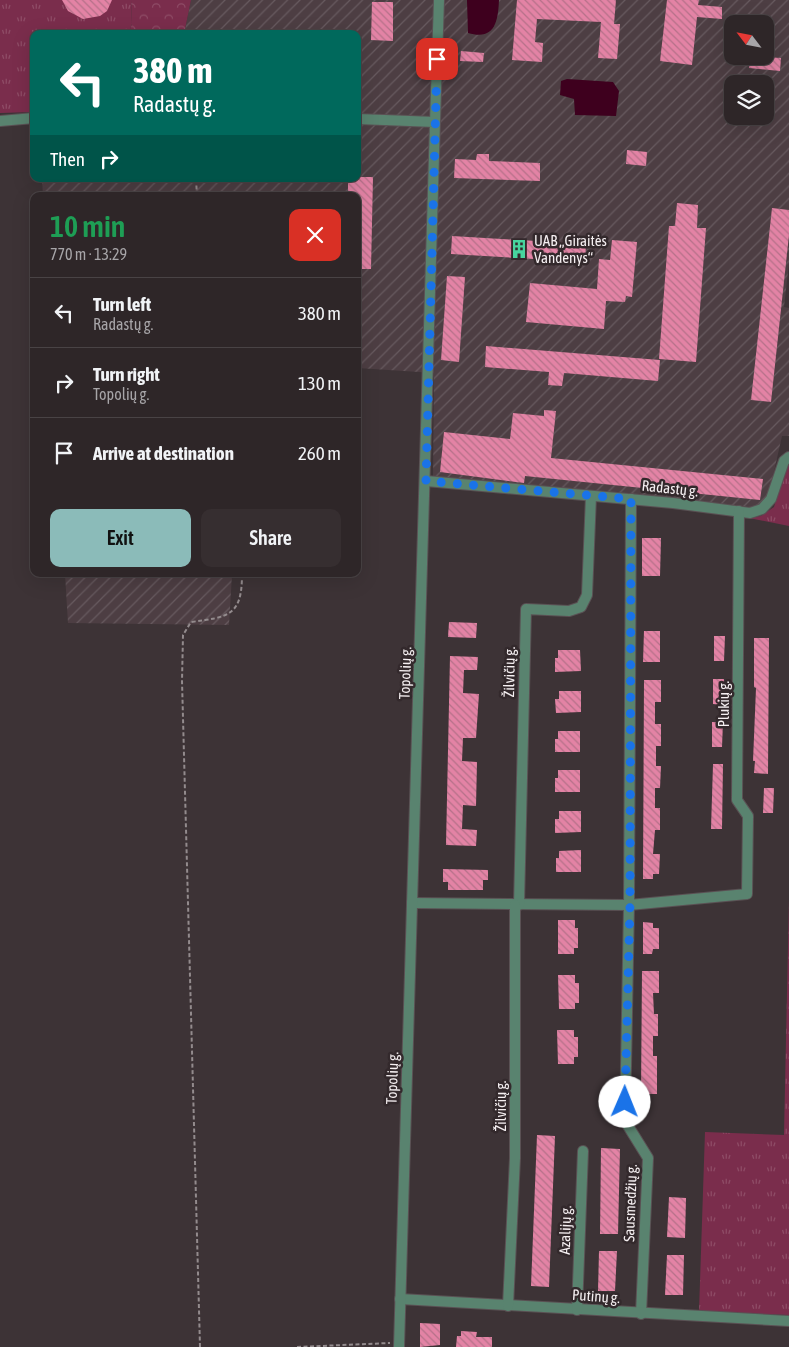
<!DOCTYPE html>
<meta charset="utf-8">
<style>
:root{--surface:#2e2628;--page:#362e30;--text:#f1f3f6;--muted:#a7a5a8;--line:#494345;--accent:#8bbbb9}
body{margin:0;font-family:"Asap Condensed",sans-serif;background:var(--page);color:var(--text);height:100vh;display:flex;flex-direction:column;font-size:19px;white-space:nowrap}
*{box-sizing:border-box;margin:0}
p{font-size:16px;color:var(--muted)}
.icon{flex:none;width:28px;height:28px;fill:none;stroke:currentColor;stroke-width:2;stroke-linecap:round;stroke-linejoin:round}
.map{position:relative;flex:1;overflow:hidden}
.panel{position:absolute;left:30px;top:192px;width:331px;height:385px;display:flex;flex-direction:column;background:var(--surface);border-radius:10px;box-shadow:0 5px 20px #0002,0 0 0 1px var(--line)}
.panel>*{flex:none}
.top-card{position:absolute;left:30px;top:30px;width:331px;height:152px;border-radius:10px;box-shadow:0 5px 20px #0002,0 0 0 1px var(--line);background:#00695c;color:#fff;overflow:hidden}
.needle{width:32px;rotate:302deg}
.buttons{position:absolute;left:724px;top:15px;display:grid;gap:10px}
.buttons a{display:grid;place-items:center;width:50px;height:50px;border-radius:10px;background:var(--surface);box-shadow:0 5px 20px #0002,0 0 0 1px var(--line);font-size:25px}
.pin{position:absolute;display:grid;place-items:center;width:42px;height:42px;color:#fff;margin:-21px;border-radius:10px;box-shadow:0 2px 8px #0006}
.me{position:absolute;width:55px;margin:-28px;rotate:1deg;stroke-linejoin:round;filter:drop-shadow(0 0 4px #0008)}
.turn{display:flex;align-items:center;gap:18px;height:105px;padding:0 20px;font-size:22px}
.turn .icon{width:65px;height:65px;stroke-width:2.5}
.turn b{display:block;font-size:35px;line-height:42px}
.then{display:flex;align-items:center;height:48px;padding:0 20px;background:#0003;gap:10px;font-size:19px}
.round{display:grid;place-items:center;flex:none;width:52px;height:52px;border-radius:10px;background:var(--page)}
.summary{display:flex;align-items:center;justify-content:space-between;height:85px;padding:0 20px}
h1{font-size:30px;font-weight:600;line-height:38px;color:#1e9e55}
.primary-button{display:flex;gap:10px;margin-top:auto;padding:10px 20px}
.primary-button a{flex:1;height:58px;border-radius:10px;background:var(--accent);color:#111;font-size:20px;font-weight:600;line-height:58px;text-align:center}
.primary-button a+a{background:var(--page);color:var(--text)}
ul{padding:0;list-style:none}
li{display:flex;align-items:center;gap:15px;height:70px;padding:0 20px;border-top:1px solid var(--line)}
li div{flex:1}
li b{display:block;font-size:19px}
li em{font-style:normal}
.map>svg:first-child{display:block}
.industrial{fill:url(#industrial-furrows);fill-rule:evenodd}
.grass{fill:url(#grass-tufts)}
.forest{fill:url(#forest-crowns)}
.water{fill:#3e001e}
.building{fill:url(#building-back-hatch)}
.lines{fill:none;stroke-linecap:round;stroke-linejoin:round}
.minor-casing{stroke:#5a5154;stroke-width:12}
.tertiary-casing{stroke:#5a5154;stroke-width:12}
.path{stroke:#938b8d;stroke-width:2;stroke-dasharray:4 2.5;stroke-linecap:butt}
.minor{stroke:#59836f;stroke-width:10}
.tertiary{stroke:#59836f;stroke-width:10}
.route{stroke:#1a73e8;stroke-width:9;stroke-dasharray:0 16.2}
.labels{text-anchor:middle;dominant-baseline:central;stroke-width:5;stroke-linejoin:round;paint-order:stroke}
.poi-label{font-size:15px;fill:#f5eff1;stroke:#33292c;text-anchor:start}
.street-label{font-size:15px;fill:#f5eff1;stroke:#33292c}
</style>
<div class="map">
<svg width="789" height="1347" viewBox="0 0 789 1347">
<defs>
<pattern id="industrial-furrows" width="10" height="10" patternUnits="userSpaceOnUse" patternTransform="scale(1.25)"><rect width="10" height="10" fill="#4d3e43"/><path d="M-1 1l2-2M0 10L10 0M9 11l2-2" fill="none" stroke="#675a5f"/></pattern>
<pattern id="grass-tufts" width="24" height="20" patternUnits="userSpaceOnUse" patternTransform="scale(1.25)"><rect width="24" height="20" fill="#7a2d4c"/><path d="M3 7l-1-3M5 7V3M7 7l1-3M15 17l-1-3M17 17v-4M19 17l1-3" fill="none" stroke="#8e4c66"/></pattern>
<pattern id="forest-crowns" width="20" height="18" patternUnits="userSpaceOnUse" patternTransform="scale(1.25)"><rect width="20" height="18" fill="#7a2d4c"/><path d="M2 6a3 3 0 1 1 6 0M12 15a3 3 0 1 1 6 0" fill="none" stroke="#8e4c66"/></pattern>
<pattern id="building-back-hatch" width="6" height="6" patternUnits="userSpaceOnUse" patternTransform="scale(1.25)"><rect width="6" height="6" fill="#e383a5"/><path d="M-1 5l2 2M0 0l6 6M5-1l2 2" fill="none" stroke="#b57189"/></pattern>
</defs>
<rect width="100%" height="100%" fill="#3d3336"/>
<g class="industrial">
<path d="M191,0H789V263L784,307L789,308V436H782L770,489L765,499L760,504L750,507L433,478L434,373L358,368V196H43L42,179H358V34H184ZM732,24H765V56H732ZM732,84H765V116H732Z"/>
<polygon points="65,574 232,574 229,625 68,623"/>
</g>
<g class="grass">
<polygon points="0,0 131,0 132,24 128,34 34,34 34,112 0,113"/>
<polygon points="789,459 789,526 749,518 761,516 774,507"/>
<polygon points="789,899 789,1315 699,1312 705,1132 784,1135"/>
</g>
<polygon class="forest" points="131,0 191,0 184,34 128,34 132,24"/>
<g class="water">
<path d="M467,0H499C498,21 495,41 468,33Z"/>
<polygon points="567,79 613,82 619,91 616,116 575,115 574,99 560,95 561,81"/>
</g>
<g class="building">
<polygon points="62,0 112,0 107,11 100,16 83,19 68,11"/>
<polygon points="517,0 616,0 614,24 620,24 617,59 598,58 601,22 537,19 535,42 543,43 542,62 512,60"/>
<polygon points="667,0 699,0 698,5 722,7 722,19 697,17 692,65 660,61"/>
<polygon points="372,2 393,2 393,41 371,40"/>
<polygon points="461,51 484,53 483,62 460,61"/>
<polygon points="750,56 781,58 780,71 749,68"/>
<polygon points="627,150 647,152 646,166 626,164"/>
<polygon points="477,154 489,154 489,161 540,163 540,181 454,178 455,159 476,160"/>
<polygon points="358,177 373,177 371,269 358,269 358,196 348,196 348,179"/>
<polygon points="677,203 698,205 697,228 706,228 696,362 659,359 669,226 675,226"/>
<polygon points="772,208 789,210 789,235 771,402 751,400"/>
<polygon points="452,236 586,244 585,262 451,254"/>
<polygon points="612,240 637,242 632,297 626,296 625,302 606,301 604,329 526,322 530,283 597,289 599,259 610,260"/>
<polygon points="447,276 465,277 459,362 441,360"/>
<polygon points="486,346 660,360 658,381 564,373 562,386 548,385 549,372 485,367"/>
<polygon points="544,410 556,411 551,458 763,479 760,500 525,476 524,483 440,472 444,432 510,439 513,413 544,416"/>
<polygon points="642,538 661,538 660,576 642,576"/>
<polygon points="449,622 477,623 476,638 448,637"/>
<polygon points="644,631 660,631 660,662 643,662"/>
<polygon points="714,636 725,636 724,661 714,661"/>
<polygon points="754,638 769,638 768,774 754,773 755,761 753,761 756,688 754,687"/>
<polygon points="558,650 580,650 581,671 555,672 555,658 558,658"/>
<polygon points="450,656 478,657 477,670 464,670 463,693 479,694 476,738 463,738 462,761 477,762 476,806 463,805 462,829 477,830 476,846 446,845"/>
<polygon points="713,679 724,679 723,705 713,704"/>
<polygon points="644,680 661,680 661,702 655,702 655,724 661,724 661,746 656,746 656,766 661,766 660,788 655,788 655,808 660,808 660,830 655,830 653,854 660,854 659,874 653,874 653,879 643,879"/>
<polygon points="559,691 581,691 581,712 556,713 555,699 559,699"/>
<polygon points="712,722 723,722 722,747 712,747"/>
<polygon points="558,731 580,731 580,752 555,752 555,739 558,739"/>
<polygon points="713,764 723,764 722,829 711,829"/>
<polygon points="558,770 580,770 580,792 555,792 555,778 558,778"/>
<polygon points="764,788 774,788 773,813 763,813"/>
<polygon points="559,811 581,811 581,832 555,833 555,819 559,819"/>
<polygon points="581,850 581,872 556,872 556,858 559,858 559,851"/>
<polygon points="443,869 488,870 488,880 483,880 483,890 448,890 448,882 443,882"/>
<polygon points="558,920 575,920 575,928 578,928 578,948 574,948 574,954 558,954"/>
<polygon points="643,922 653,923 653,928 659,928 659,949 653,949 652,954 643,954"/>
<polygon points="642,971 659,971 659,993 653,993 654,1014 658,1014 658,1036 653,1036 653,1056 657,1056 657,1094 641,1094"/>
<polygon points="558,975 575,975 575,983 579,983 579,1003 575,1003 575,1009 559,1009"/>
<polygon points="557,1030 574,1030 574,1037 578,1037 578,1057 574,1057 574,1064 558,1064"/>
<polygon points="537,1135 555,1136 549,1287 531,1286"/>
<polygon points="601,1148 620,1149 618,1234 600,1234"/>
<polygon points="669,1197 686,1198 685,1238 667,1237"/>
<polygon points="599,1251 617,1251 615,1291 598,1291"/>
<polygon points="667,1255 684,1255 683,1295 665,1295"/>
<polygon points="420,1323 440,1324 440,1345 420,1347"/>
<polygon points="461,1331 477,1332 476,1337 492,1337 492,1347 456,1347 457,1336 461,1336"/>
</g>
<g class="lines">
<g class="minor-casing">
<g id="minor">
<polyline points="435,122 439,0"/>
<polyline points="426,481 673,503 750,513 762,509 771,499 784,461 789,457"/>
<polyline points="631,499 629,905 625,1121 648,1158 641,1314"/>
<polyline points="412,903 629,905 747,894 748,816 737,800 739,511"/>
<polyline points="519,905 526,609 569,611 581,607 587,595 591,496"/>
<polyline points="400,1299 789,1321"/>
<polyline points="508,1306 515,1158 515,905"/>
<polyline points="577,1310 583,1151"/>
</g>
</g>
<g class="tertiary-casing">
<g id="tertiary">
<polyline points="358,119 435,122 399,1347"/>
<polyline points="0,121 34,118"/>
</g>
</g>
<g class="path">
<polyline points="196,179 197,196"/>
<path d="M200,1347L182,681L183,635L191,622C229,617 242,616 242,574"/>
<polyline points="297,1347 390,1343"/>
</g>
<use href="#minor" class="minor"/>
<use href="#tertiary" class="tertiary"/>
</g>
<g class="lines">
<polyline class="route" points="437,59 426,481 631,499 630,905 625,1102"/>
</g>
<defs>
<g id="building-bare" transform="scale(1.5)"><path d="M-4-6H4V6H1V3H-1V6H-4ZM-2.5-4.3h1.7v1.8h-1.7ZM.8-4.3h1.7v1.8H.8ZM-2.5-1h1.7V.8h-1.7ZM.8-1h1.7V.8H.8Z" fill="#47d49e" stroke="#33292c" stroke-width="2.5" paint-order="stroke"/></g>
</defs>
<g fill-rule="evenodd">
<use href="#building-bare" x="519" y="249"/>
</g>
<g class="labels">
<g class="poi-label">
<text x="534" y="240">UAB „Giraitės<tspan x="534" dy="17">Vandenys“</tspan></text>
</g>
<g class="street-label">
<text transform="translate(670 488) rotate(6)">Radastų g.</text>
<text transform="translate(509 672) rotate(-89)">Žilvičių g.</text>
<text transform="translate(405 673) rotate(-88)">Topolių g.</text>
<text transform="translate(723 704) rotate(-90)">Plukių g.</text>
<text transform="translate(392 1078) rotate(-88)">Topolių g.</text>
<text transform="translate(500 1106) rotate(-90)">Žilvičių g.</text>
<text transform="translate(630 1203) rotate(-88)">Sausmedžių g.</text>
<text transform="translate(565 1230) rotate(-88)">Azalijų g.</text>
<text transform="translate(596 1296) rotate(4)">Putinų g.</text>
</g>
</g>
</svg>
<div class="buttons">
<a><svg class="needle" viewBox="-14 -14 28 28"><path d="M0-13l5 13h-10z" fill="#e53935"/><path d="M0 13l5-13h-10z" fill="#a7a5a8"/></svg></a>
<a><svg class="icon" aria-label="layers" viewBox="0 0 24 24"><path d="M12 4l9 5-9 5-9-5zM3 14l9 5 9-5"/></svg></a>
</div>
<div class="pin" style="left:437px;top:59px;background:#d93025"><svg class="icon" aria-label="arrive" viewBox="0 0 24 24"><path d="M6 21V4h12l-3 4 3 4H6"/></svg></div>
<svg class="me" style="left:625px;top:1102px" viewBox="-20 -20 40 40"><circle r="19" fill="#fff"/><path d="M0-13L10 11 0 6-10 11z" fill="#1a73e8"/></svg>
<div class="top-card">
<div class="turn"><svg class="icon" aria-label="left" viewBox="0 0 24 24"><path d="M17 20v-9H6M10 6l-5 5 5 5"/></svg><div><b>380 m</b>Radastų g.</div></div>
<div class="then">Then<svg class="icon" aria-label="right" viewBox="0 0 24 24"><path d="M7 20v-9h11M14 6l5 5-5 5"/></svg></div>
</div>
<section class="panel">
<div class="summary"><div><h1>10 min</h1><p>770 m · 13:29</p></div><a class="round" style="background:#d93025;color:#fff"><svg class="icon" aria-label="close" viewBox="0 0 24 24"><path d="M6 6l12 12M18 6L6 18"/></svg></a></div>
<ul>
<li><svg class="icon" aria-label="left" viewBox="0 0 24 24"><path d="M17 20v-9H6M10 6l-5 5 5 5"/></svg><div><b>Turn left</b><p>Radastų g.</p></div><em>380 m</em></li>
<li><svg class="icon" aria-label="right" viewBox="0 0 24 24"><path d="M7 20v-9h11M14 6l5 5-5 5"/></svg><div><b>Turn right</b><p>Topolių g.</p></div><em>130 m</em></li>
<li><svg class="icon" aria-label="arrive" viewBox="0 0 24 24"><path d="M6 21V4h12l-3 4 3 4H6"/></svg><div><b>Arrive at destination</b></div><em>260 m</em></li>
</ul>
<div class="primary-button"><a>Exit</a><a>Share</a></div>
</section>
</div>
